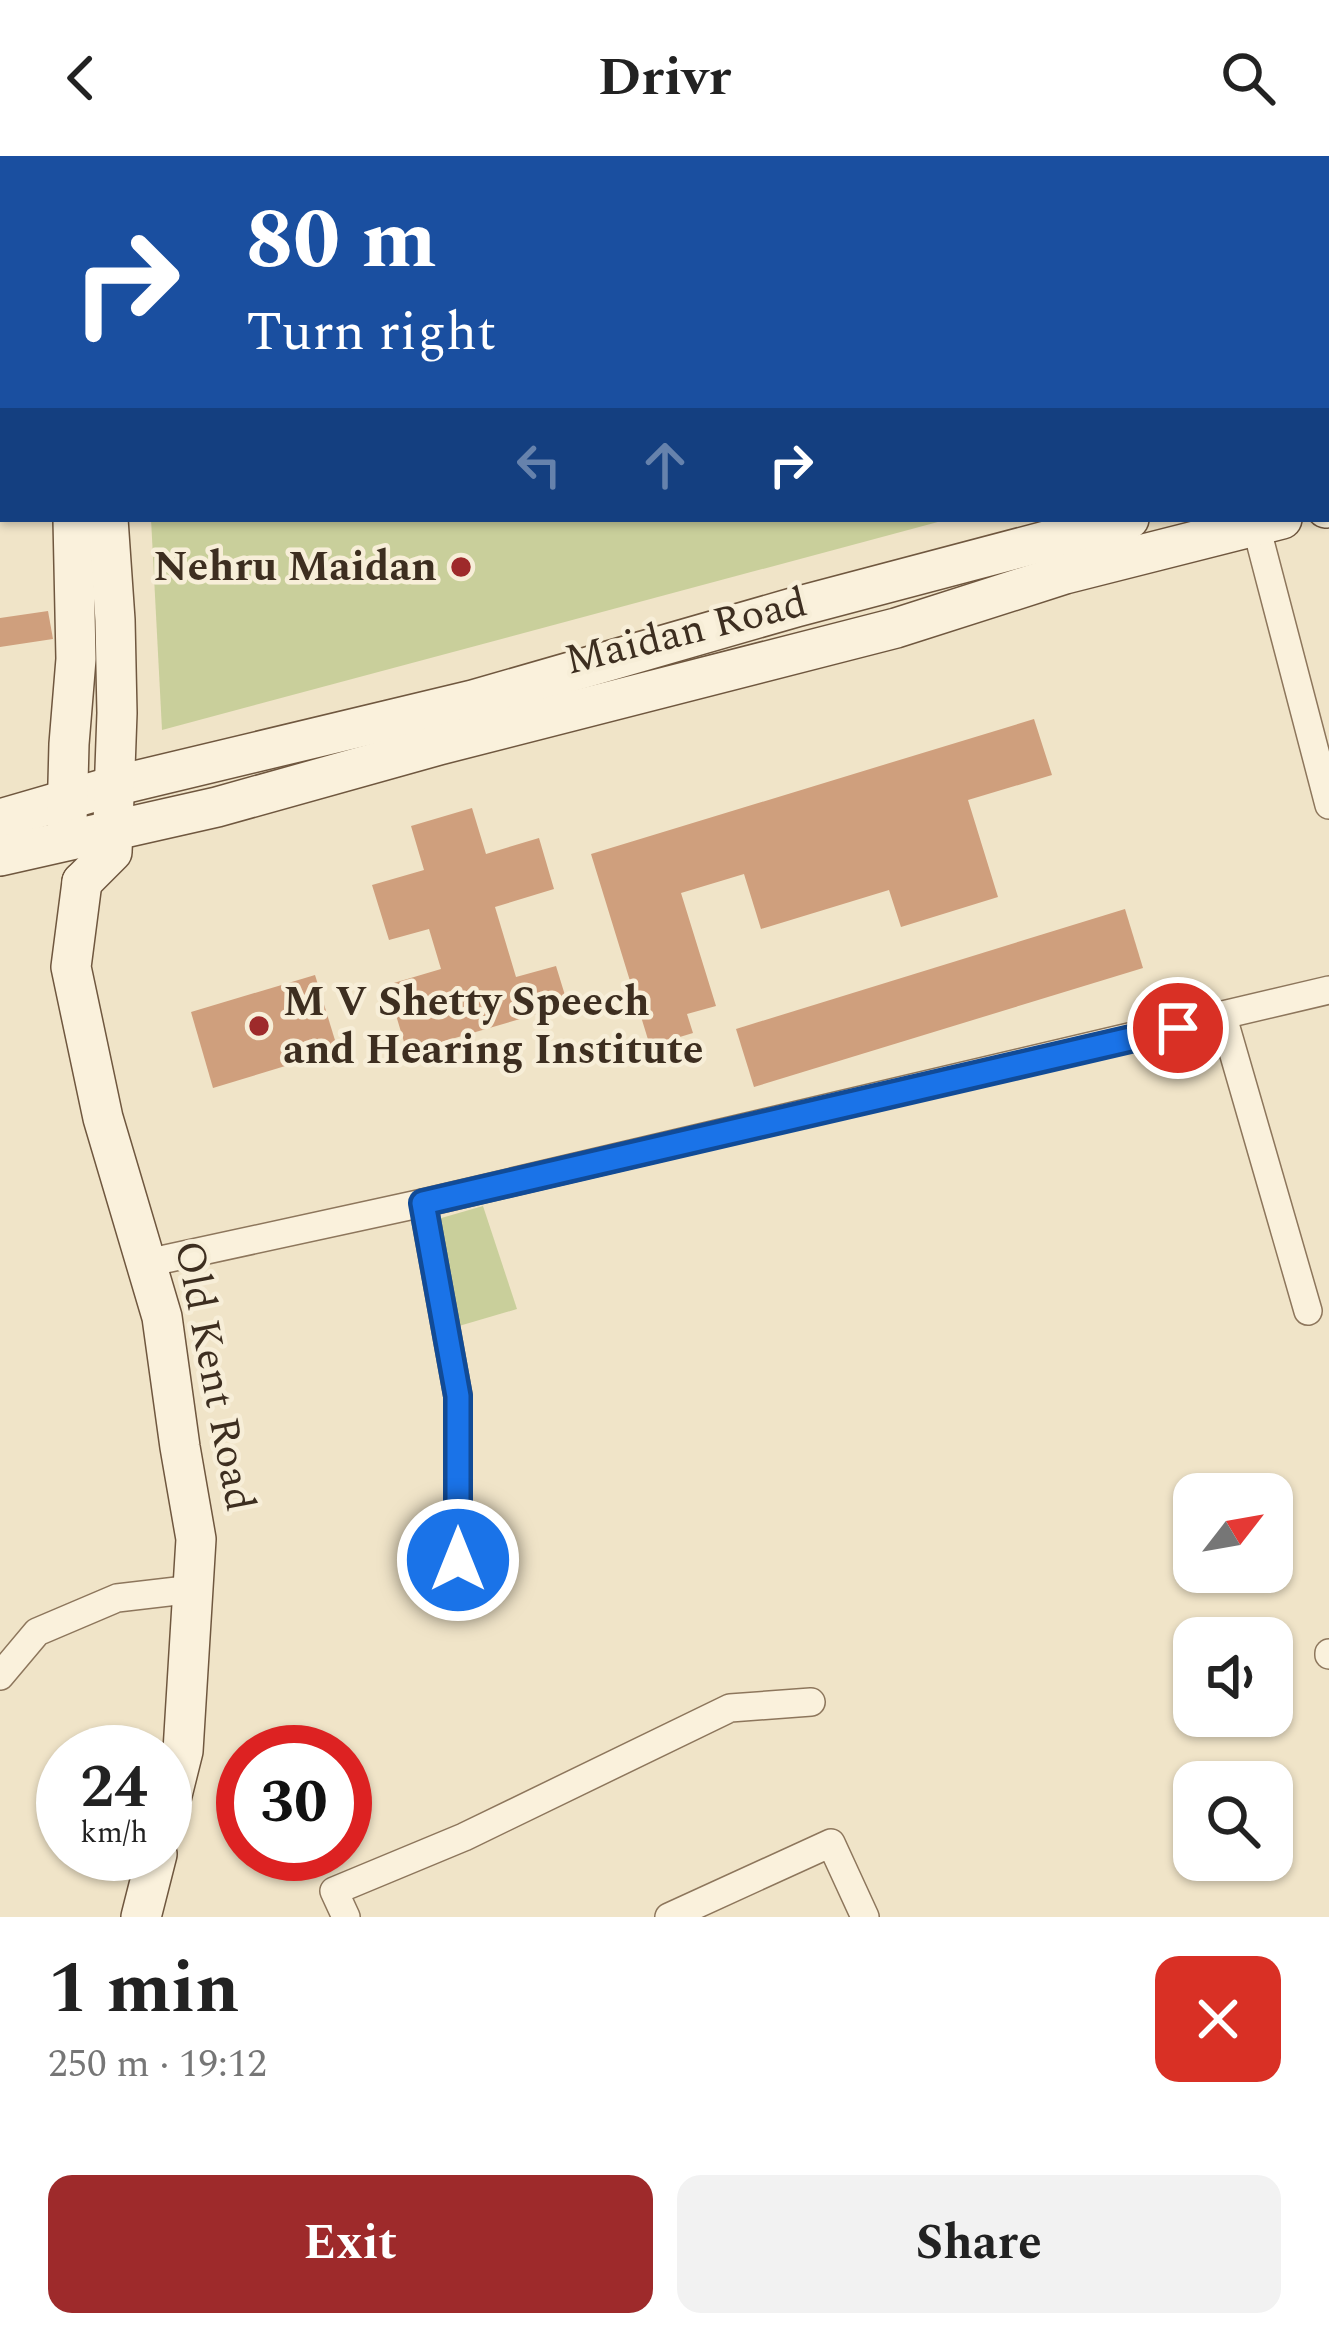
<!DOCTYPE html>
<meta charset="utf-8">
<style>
:root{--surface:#fff;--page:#f2f2f2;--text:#222;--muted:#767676;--accent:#9e2a2b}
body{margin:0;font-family:Spectral,serif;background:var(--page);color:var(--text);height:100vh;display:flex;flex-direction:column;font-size:45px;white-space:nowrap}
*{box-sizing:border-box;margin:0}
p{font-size:39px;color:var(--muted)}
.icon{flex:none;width:66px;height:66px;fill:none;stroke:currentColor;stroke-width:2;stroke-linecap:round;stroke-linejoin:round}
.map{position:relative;height:1761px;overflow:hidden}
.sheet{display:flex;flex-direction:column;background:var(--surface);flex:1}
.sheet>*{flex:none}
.guide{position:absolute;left:0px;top:0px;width:1329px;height:366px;box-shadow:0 3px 9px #0004;background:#1a4fa0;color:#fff;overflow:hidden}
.needle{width:78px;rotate:59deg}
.tools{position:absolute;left:1173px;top:1317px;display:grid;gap:24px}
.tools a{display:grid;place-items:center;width:120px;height:120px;border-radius:24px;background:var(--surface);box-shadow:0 3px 9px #0004;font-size:60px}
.speed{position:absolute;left:36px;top:1569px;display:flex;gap:24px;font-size:60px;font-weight:700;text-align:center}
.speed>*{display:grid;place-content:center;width:156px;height:156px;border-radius:50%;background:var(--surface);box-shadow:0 3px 9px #0004;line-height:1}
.speed small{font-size:30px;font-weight:400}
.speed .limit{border:18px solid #d22;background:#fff;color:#111}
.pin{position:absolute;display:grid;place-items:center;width:102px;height:102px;color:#fff;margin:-51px;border:6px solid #fff;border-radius:50%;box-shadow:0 3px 12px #0007}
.me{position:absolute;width:132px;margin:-66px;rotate:0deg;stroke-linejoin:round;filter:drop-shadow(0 0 9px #0008)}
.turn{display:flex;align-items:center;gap:42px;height:252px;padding:0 48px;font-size:54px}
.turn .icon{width:156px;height:156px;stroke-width:2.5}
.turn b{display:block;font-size:84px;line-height:102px}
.lanes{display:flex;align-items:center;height:114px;padding:0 48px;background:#0003;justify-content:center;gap:60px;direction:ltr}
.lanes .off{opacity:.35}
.round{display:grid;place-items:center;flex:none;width:126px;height:126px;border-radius:24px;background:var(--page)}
.headline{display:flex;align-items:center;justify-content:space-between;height:204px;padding:0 48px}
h1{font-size:72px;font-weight:700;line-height:90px}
.action{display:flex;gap:24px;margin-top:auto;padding:24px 48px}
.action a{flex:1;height:138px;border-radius:24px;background:var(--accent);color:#fff;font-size:48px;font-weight:700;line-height:138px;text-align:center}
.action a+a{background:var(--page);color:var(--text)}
header{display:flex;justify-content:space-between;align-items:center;height:156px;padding:0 48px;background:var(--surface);font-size:54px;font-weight:700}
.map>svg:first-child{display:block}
.green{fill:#c9cf9b}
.building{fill:#cf9f7d}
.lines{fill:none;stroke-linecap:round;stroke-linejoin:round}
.street-casing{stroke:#8d765c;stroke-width:30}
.secondary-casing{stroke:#6f573f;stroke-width:42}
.street{stroke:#faf1dc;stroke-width:27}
.secondary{stroke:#faf1dc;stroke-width:39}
.route-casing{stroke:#114b97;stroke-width:30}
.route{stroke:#1a73e8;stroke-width:21}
.poi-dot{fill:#9e2a2b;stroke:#f7eed8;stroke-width:4.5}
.labels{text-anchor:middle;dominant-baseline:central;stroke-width:9;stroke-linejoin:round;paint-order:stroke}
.poi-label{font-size:42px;font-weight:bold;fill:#3d2e20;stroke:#f7eed8;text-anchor:end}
.street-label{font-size:42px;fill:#3d2e20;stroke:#f7eed8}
</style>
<header><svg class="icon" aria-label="back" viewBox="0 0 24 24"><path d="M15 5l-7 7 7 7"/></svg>Drivr<svg class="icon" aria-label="search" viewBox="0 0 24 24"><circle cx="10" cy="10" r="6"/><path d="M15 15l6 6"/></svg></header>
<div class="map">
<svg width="1329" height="1761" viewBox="0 0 1329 1761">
<rect width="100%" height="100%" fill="#f0e4c8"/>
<g class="green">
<polygon points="52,0 1329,0 1329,262 1326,262 1326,3 47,3"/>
<polygon points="151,363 949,363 162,574"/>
<polygon points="483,1050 517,1153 459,1170 431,1065"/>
</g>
<g class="building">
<polygon points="48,455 53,483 0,491 0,462"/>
<polygon points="1034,563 1052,619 968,644 998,741 901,771 889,734 761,773 744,718 681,737 716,850 687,858 693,877 650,890 591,698"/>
<polygon points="472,652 486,698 539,682 554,733 495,751 516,821 556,810 568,849 407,896 387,829 441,813 429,773 389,784 372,729 424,714 411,670"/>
<polygon points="1125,753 1143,812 754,931 736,873"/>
<polygon points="315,819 338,894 213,932 191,856"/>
</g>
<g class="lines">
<g class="street-casing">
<g id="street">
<polyline points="1256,370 1329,649"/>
<polyline points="1223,861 1308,1155"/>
<polyline points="423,1047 458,1240 458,1404"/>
<polyline points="147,1107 423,1047 1329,834"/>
<polyline points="1329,1497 1329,1499"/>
<polyline points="0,1520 37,1476 117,1442 194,1433"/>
<polyline points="346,1761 334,1735 464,1681 730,1552 811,1546"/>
<polyline points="669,1761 831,1687 865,1761"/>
</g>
</g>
<g class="secondary-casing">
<g id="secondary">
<polyline points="12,0 13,3"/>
<polyline points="0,50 3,57"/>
<polyline points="1326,309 1329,308"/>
<polyline points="1326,352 1329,351"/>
<polyline points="0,663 114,630 473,544 796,451 1129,363"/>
<polyline points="67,665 69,588 76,503 73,363"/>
<polyline points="0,700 217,651 439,589 896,472 1065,418 1282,363"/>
<polyline points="82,726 71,811 103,962 162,1161 180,1291 196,1383 183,1595 165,1667"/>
<polyline points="82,726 112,696 117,557 115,464 108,363"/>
<polyline points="141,1761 157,1698"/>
</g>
</g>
<use href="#street" class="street"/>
<use href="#secondary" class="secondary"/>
</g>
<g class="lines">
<g class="route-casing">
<polyline id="route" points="458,1404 458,1240 423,1047 1178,872"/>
</g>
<use href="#route" class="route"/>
</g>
<g class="poi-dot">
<circle cx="461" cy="411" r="12"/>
<circle cx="259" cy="870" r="12"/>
</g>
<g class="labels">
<g class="poi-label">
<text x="437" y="411">Nehru Maidan</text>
<text x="283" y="846" text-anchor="start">M V Shetty Speech<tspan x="283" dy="48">and Hearing Institute</tspan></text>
</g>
<g class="street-label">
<text transform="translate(686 476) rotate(-14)">Maidan Road</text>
<text transform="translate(214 1220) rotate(79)">Old Kent Road</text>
</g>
</g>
</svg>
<div class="tools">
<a><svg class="needle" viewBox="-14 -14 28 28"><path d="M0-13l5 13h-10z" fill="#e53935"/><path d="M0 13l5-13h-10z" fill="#767676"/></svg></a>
<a><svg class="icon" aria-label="sound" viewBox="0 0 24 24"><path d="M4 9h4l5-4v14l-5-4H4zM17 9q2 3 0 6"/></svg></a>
<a><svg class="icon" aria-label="search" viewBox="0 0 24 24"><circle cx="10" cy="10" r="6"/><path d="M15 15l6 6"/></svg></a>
</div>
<div class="speed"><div>24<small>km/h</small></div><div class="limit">30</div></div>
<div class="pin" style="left:1178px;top:872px;background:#d93025"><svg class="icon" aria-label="arrive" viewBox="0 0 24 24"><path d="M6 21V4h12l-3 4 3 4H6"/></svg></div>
<svg class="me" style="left:458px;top:1404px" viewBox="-20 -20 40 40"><circle r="17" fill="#1a73e8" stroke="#fff" stroke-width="3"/><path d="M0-11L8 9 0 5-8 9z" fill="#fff"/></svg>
<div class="guide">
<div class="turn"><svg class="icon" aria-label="right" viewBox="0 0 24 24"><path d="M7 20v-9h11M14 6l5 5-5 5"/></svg><div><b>80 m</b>Turn right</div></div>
<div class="lanes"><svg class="icon off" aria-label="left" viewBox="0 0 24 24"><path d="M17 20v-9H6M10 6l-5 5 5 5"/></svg><svg class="icon off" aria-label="ahead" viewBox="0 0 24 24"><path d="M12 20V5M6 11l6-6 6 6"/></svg><svg class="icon" aria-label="right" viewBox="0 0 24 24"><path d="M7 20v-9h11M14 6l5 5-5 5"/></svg></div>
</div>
</div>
<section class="sheet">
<div class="headline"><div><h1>1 min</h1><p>250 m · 19:12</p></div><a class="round" style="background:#d93025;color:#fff"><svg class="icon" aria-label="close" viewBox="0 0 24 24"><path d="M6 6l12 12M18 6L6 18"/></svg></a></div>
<div class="action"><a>Exit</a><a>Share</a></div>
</section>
